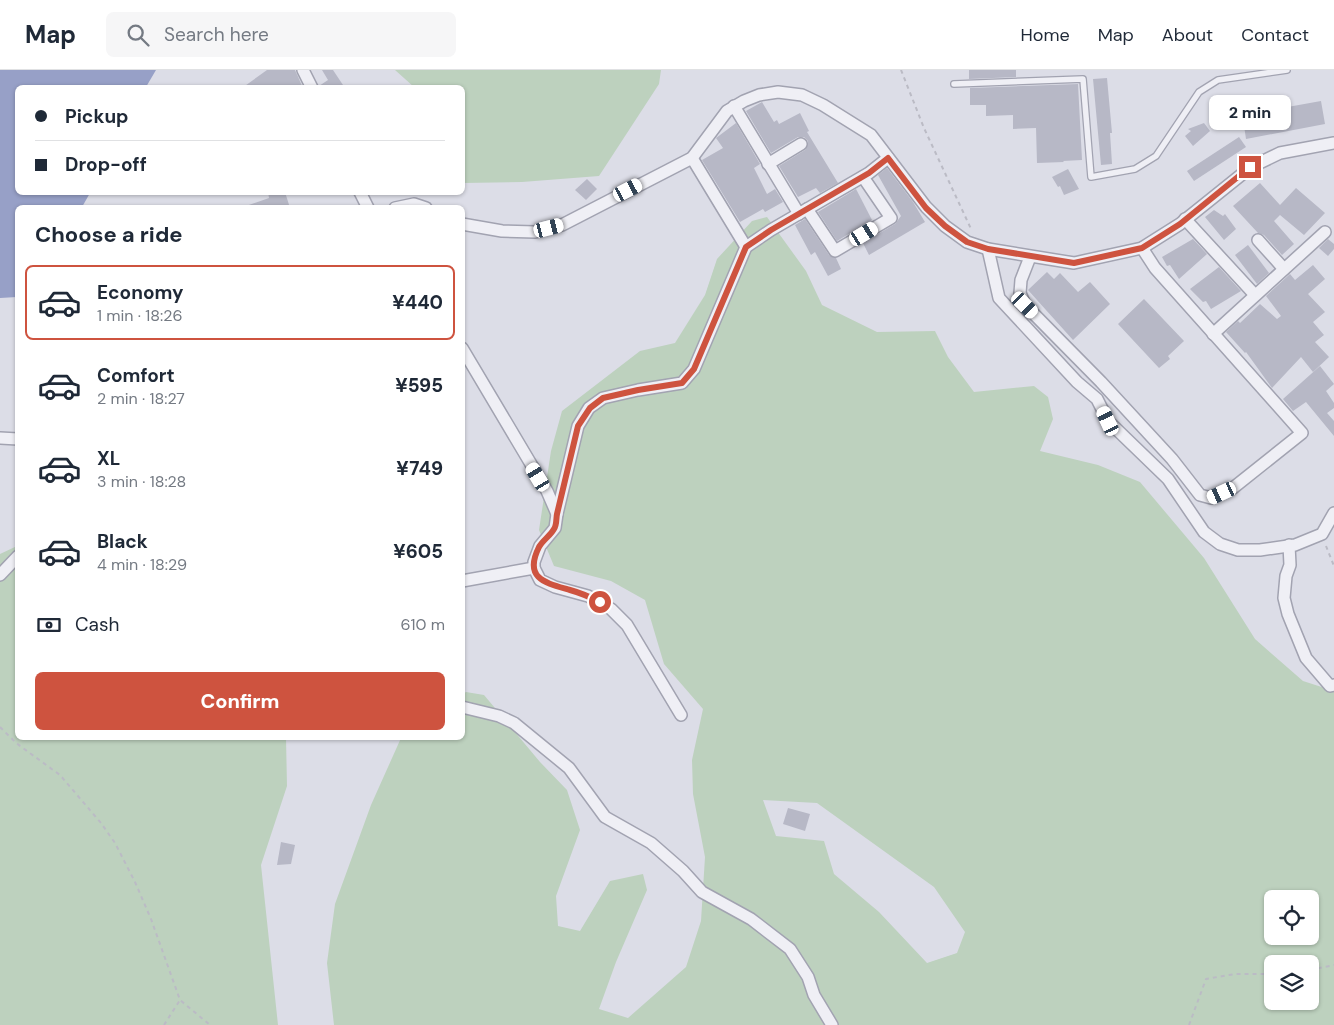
<!DOCTYPE html>
<html lang="en">
<head>
<meta charset="utf-8">
<style>
  body { margin:0; font-family:"DM Sans",sans-serif; background:#f6f6f7; color:#1f2937; height:100vh; display:flex; flex-direction:column; font-size:19px; white-space:nowrap }
  * { box-sizing:border-box; margin:0 }
  p { font-size:16px; color:#747a83 }
  .icon { flex:none; width:28px; height:28px; fill:none; stroke:currentColor; stroke-width:2; stroke-linecap:round; stroke-linejoin:round }
  .map { position:relative; flex:1; overflow:hidden }
  .panel { position:absolute; left:15px; top:135px; width:450px; height:535px; display:flex; flex-direction:column; background:#fff; border-radius:8px; box-shadow:0 1px 4px #0004 }
  .panel>* { flex:none }
  .hud { position:absolute; left:15px; top:15px; width:450px; height:110px; border-radius:8px; box-shadow:0 1px 4px #0004; display:grid; align-content:center; height:110px; padding:0 20px; background:#fff }
  .fabs { position:absolute; left:1264px; top:820px; display:grid; gap:10px }
  .fabs a { display:grid; place-items:center; width:55px; height:55px; border-radius:8px; background:#fff; box-shadow:0 1px 4px #0004; font-size:25px }
  .end { position:absolute; width:22px; height:22px; margin:-11px; border:6px solid #ce533f; background:#fff; box-shadow:0 0 0 2px #fff }
  .from { border-radius:50% }
  .bubble { position:absolute; height:35px; border-radius:8px; background:#fff; box-shadow:0 1px 4px #0004; font-size:16px; font-weight:800; line-height:35px; text-align:center }
  .car { position:absolute; width:15px; height:30px; margin:-15px -8px; border-radius:6px; box-shadow:0 0 4px 1px #0007; background:linear-gradient(#fff 24%,#345 0 40%,#fff 0 76%,#345 0 86%,#fff 0) }
  .hud b { display:flex; align-items:center; gap:18px; height:48px; font-size:19px }
  .hud b+b { border-top:1px solid #e0e1e3 }
  .hud i { width:12px; height:12px; background:#1f2937 }
  ul { padding:0; list-style:none }
  li { display:flex; align-items:center; gap:15px; height:75px; margin:0 10px 8px; padding:0 10px; border:2px solid transparent; border-radius:8px }
  li div { flex:1 }
  li b { display:block; font-size:19px }
  li em { font-style:normal; font-weight:800 }
  li.current { border-color:#ce533f }
  li>.icon { width:45px; height:45px; stroke-width:1.5 }
  h2 { padding:0 20px; font-size:22px; line-height:60px }
  .pay { display:flex; align-items:center; gap:12px; height:55px; padding:0 20px; font-size:19px }
  .pay p { margin-inline-start:auto }
  .button { display:flex; gap:10px; margin-top:auto; padding:10px 20px }
  .button a { flex:1; height:58px; border-radius:8px; background:#ce533f; color:#fff; font-size:20px; font-weight:800; line-height:58px; text-align:center }
  header { display:flex; align-items:center; gap:30px; box-sizing:border-box; height:70px; padding:0 25px; background:#fff; border-bottom:1px solid #e0e1e3 }
  header strong { font-size:24px }
  nav { display:flex; gap:28px; margin-inline-start:auto; font-size:18px }
  .search { width:350px; height:45px; background:#f6f6f7; display:flex; align-items:center; gap:12px; box-sizing:border-box; padding:0 18px; border-radius:8px; color:#747a83; font-size:19px }
  .map>svg:first-child { display:block }
  .green { fill:#bdd1be; fill-rule:evenodd }
  .water { fill:#97a0c7 }
  .building { fill:#b7b8c6 }
  .lines { fill:none; stroke-linecap:round; stroke-linejoin:round }
  .service-casing { stroke:#a2a3b1; stroke-width:8 }
  .minor-casing { stroke:#a2a3b1; stroke-width:14 }
  .path { stroke:#bbbbc5; stroke-width:2; stroke-dasharray:4 4; stroke-linecap:butt }
  .service { stroke:#efeff5; stroke-width:5.5 }
  .minor { stroke:#efeff5; stroke-width:11 }
  .route { stroke:#ce533f; stroke-width:6 }
</style>
</head>
<body>
<header>
<strong>Map</strong>
<div class="search"><svg class="icon" aria-label="search" viewBox="0 0 24 24"><circle cx="10" cy="10" r="6"/><path d="M15 15l6 6"/></svg>Search here</div>
<nav><a>Home</a><a>Map</a><a>About</a><a>Contact</a></nav>
</header>
<div class="map">
<svg width="1334" height="955" viewBox="0 0 1334 955">
  <rect width="100%" height="100%" fill="#dcdde7"/>
  <g class="green">
    <path d="M395 0H661L659 14 599 106 522 112 463 113 462 18 414 17Z"/>
    <path d="M767 147 806 201 822 235 877 262 935 261 948 287 974 322 1034 316 1048 327 1053 349 1040 381 1098 395 1140 412 1204 488 1255 569 1303 611 1334 621V955H334L327 893 335 834 371 735 401 668H462L463 624 466 622 484 625 540 692 567 720 580 760 556 826 558 856 580 861 610 811 643 804 647 820 616 892 599 939 628 948 686 897 701 851 705 787 693 724 692 690 703 639 664 594 645 530 611 511 554 496 539 460 551 381 562 341 640 281 675 273 705 225 717 189 752 151ZM763 730 817 733 934 817 965 862 957 883 927 893 879 842 834 804 824 771 776 766ZM1272 829H1310V866H1272ZM1272 894H1310V931H1272Z"/>
    <path d="M17 476 18 668H286L287 716 261 795 278 955H0V484Z"/>
  </g>
  <path class="water" d="M0 0H156L146 17 18 18V122L90 123 82 137 18 138 17 227 0 228Z"/>
  <g class="building">
    <path d="M267 0H295L303 18H242Z"/>
    <path d="M322 0H333L345 18H319V16L328 10Z"/>
    <path d="M969 0H1016V7L969 9Z"/>
    <path d="M1107 8 1112 63H1110L1112 94 1101 95 1093 9Z"/>
    <path d="M1078 14 1082 90 1063 91 1064 92 1037 93 1036 58 1013 59V45L986 46V35H970V18Z"/>
    <path d="M1321 31 1325 54 1246 69 1243 49 1283 41 1282 38Z"/>
    <path d="M762 32 774 52 777 50 779 54 800 43 809 61 807 62 838 113 820 123 816 118 798 127 779 96 805 80 808 74V71L804 67H798L771 83 746 41Z"/>
    <path d="M736 53 760 94 754 98 767 124 775 119 783 132 765 142 763 139 740 152 702 90 723 78 716 68Z"/>
    <path d="M1204 53 1210 61 1193 76 1185 66 1191 61 1188 59Z"/>
    <path d="M1239 67 1246 77 1194 111 1187 101Z"/>
    <path d="M887 98 913 132 925 152 869 185 863 173 895 154 901 146 878 105Z"/>
    <path d="M1068 99 1079 119 1064 125 1060 116 1058 117 1052 107Z"/>
    <path d="M587 109 597 119 586 130 575 120Z"/>
    <path d="M1260 113 1280 135 1296 118 1325 143 1304 165 1280 145 1274 151 1294 174 1282 185 1264 165 1258 163 1233 136Z"/>
    <path d="M856 119 872 150 837 171 818 142Z"/>
    <path d="M268 122H285L290 138H246V136L269 128Z"/>
    <path d="M1214 140 1223 146 1225 144 1236 159 1224 170 1205 147Z"/>
    <path d="M805 149 829 185 836 188 841 199 828 206 815 182 811 185 795 155Z"/>
    <path d="M1193 169 1207 184 1179 209 1170 195 1167 196 1162 187Z"/>
    <path d="M1328 169 1334 174V179L1328 186 1319 178Z"/>
    <path d="M1248 175 1269 203 1257 214 1235 185Z"/>
    <path d="M1313 195 1325 209 1308 224 1325 242 1313 252 1324 265 1315 272 1329 287 1313 302 1301 287 1272 318 1246 282 1245 283 1226 262 1238 251 1240 253 1260 234 1277 249 1281 246 1266 226 1290 204 1295 210Z"/>
    <path d="M1219 197 1241 221 1211 239 1206 231 1203 232 1190 219Z"/>
    <path d="M1047 202 1054 209 1060 203 1078 222 1090 212 1110 234 1073 270 1028 220Z"/>
    <path d="M1144 229 1184 271 1168 286 1170 289 1159 298 1118 254Z"/>
    <path d="M1320 296 1334 314 1326 321 1334 333V338L1327 343 1334 351V366L1306 332 1293 341 1283 329Z"/>
    <path d="M788 738 810 744 805 761 783 754Z"/>
    <path d="M281 772 295 775 291 794 277 795Z"/>
  </g>
  <g class="lines">
    <defs>
      <path id="service" d="M954 14 1083 9 1091 107 1135 99 1156 86 1199 22 1218 10 1287 0"/>
      <g id="minor">
        <path d="M303 0 312 18"/>
        <path d="M734 36 799 144"/>
        <path d="M692 88 746 177"/>
        <path d="M768 94 801 74"/>
        <path d="M360 122 368 138"/>
        <path d="M395 138 414 134 426 138"/>
        <path d="M807 139 835 181 891 148 863 107"/>
        <path d="M1185 149 1255 225"/>
        <path d="M462 154 502 161 535 162 562 155 692 88 727 41 744 31 759 25 778 22 802 25 823 35 871 65 926 137 945 156 967 172 988 179 1074 193 1142 178 1180 154 1251 97 1280 83 1334 73"/>
        <path d="M1258 170 1284 199"/>
        <path d="M988 179 999 228 1077 312 1097 329 1108 351 1168 409 1204 462 1220 474 1238 480H1260L1295 475 1322 464 1334 443"/>
        <path d="M1030 187 1021 210 1020 223 1025 235 1101 312 1172 389 1200 425 1211 428 1233 418 1302 363 1155 198 1142 178"/>
        <path d="M1213 264 1325 162"/>
        <path d="M462 278 547 421 557 444"/>
        <path d="M0 368 18 369"/>
        <path d="M1289 475 1290 495 1286 506 1284 528 1288 544 1306 588 1330 616 1334 615"/>
        <path d="M0 505 18 486"/>
        <path d="M462 511 534 498"/>
        <path d="M462 637 499 646 514 653 569 698 605 747 651 773 683 801 702 822 751 849 790 879 808 907 814 925 832 955"/>
        <path d="M681 645 627 555 611 539 588 526 555 517 540 510 534 498V492L540 476 555 458 557 444 578 356 589 338 603 328 638 320 682 313 694 299 746 177 771 160 869 103 888 88"/>
      </g>
    </defs>
    <use href="#service" class="service-casing"/>
    <use href="#minor" class="minor-casing"/>
    <g class="path">
      <path d="M901 0 924 58 972 161"/>
      <path d="M1326 476 1334 496"/>
      <path d="M0 657 16 673 60 705 101 753 115 773 135 812 151 849 180 930 210 955"/>
      <path d="M1310 900 1334 895"/>
      <path d="M164 955 180 930"/>
      <path d="M1189 955 1206 909 1235 904H1272"/>
    </g>
    <use href="#service" class="service"/>
    <use href="#minor" class="minor"/>
  </g>
  <g class="lines">
    <path class="route" d="M600 532C590 527 581 523 570 520 546 513 523 509 539 477 543 470 550 466 554 459 557 455 556 448 557 444L578 356 590 338 603 328 638 320 682 313 694 299 746 177 771 160 869 103 888 88 926 138 945 156 967 172 988 179 1074 193 1142 178 1180 154 1250 97"/>
  </g>
</svg>
<div class="fabs">
<a><svg class="icon" aria-label="locate" viewBox="0 0 24 24"><circle cx="12" cy="12" r="6"/><path d="M12 2v4M12 18v4M2 12h4M18 12h4"/></svg></a>
<a><svg class="icon" aria-label="layers" viewBox="0 0 24 24"><path d="M12 4l9 5-9 5-9-5zM3 14l9 5 9-5"/></svg></a>
</div>
<i class="end from" style="left:600px;top:532px"></i>
<i class="end" style="left:1250px;top:97px"></i>
<div class="bubble" style="left:1209px;top:25px;width:82px">2 min</div>
<i class="car" style="left:628px;top:120px;rotate:63deg"></i>
<i class="car" style="left:549px;top:158px;rotate:76deg"></i>
<i class="car" style="left:864px;top:164px;rotate:59deg"></i>
<i class="car" style="left:1025px;top:235px;rotate:135deg"></i>
<i class="car" style="left:1108px;top:351px;rotate:335deg"></i>
<i class="car" style="left:538px;top:407px;rotate:329deg"></i>
<i class="car" style="left:1222px;top:423px;rotate:245deg"></i>
<div class="hud">
<b><i class="from"></i>Pickup</b>
<b><i></i>Drop-off</b>
</div>
<section class="panel">
<h2>Choose a ride</h2>
<ul>
<li class="current"><svg class="icon" aria-label="car" viewBox="0 0 24 24"><path d="M5 17H2v-5l4-1 3-4h7l3 4 3 1v5h-3M9 17h6M6 11h13"/><circle cx="7" cy="17" r="2"/><circle cx="17" cy="17" r="2"/></svg><div><b>Economy</b><p>1 min · 18:26</p></div><em>¥440</em></li>
<li><svg class="icon" aria-label="car" viewBox="0 0 24 24"><path d="M5 17H2v-5l4-1 3-4h7l3 4 3 1v5h-3M9 17h6M6 11h13"/><circle cx="7" cy="17" r="2"/><circle cx="17" cy="17" r="2"/></svg><div><b>Comfort</b><p>2 min · 18:27</p></div><em>¥595</em></li>
<li><svg class="icon" aria-label="car" viewBox="0 0 24 24"><path d="M5 17H2v-5l4-1 3-4h7l3 4 3 1v5h-3M9 17h6M6 11h13"/><circle cx="7" cy="17" r="2"/><circle cx="17" cy="17" r="2"/></svg><div><b>XL</b><p>3 min · 18:28</p></div><em>¥749</em></li>
<li><svg class="icon" aria-label="car" viewBox="0 0 24 24"><path d="M5 17H2v-5l4-1 3-4h7l3 4 3 1v5h-3M9 17h6M6 11h13"/><circle cx="7" cy="17" r="2"/><circle cx="17" cy="17" r="2"/></svg><div><b>Black</b><p>4 min · 18:29</p></div><em>¥605</em></li>
</ul>
<div class="pay"><svg class="icon" aria-label="cash" viewBox="0 0 24 24"><path d="M3 7h18v10H3z"/><circle cx="12" cy="12" r="2"/></svg>Cash<p>610 m</p></div>
<div class="button"><a>Confirm</a></div>
</section>
</div>
</body>
</html>
